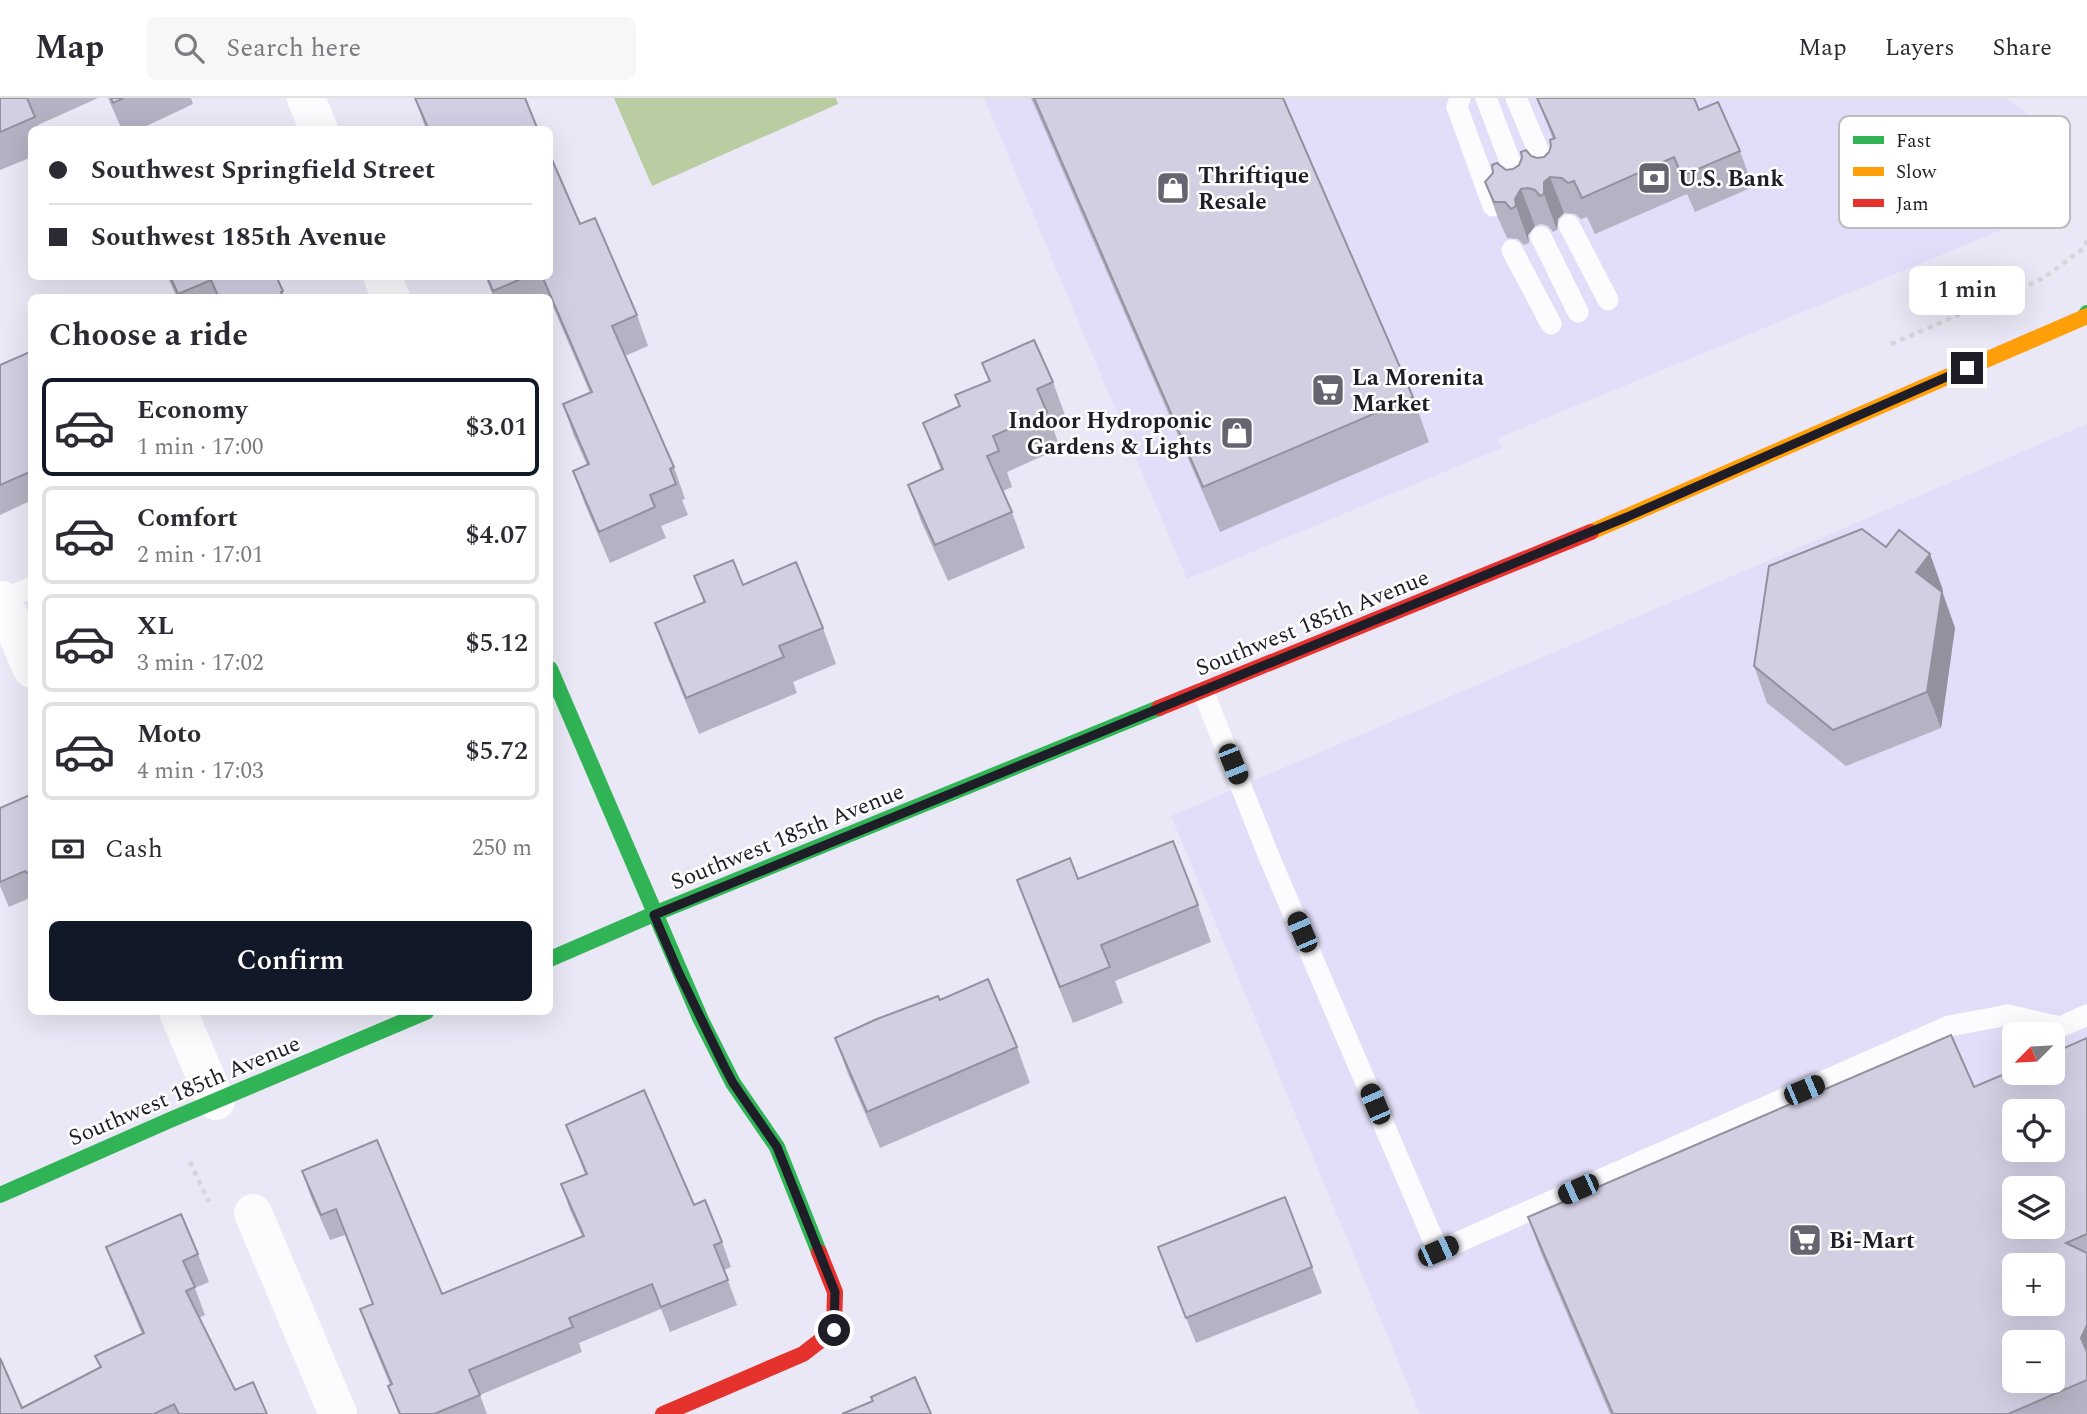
<!DOCTYPE html>
<html lang="en">
<head>
<meta charset="utf-8">
<style>
  body { margin:0; font-family:Spectral,serif; background:#f7f7f7; color:#2b2b33; height:100vh; display:flex; flex-direction:column; font-size:26px; white-space:nowrap }
  * { box-sizing:border-box; margin:0 }
  p { font-size:23px; color:#7c7c81 }
  .icon { flex:none; width:38px; height:38px; fill:none; stroke:currentColor; stroke-width:2; stroke-linecap:round; stroke-linejoin:round }
  .map { position:relative; flex:1; overflow:hidden }
  .panel { position:absolute; left:28px; top:196px; width:525px; height:721px; display:flex; flex-direction:column; background:#fff; border-radius:10px; box-shadow:0 7px 28px #0002 }
  .panel>* { flex:none }
  .guide { position:absolute; left:28px; top:28px; width:525px; height:154px; border-radius:10px; box-shadow:0 7px 28px #0002; display:grid; align-content:center; height:154px; padding:0 21px; background:#fff }
  .needle { width:46px; rotate:246deg }
  .fabs { position:absolute; left:2002px; top:924px; display:grid; gap:14px }
  .fabs a { display:grid; place-items:center; width:63px; height:63px; border-radius:10px; background:#fff; box-shadow:0 7px 28px #0002; font-size:35px }
  .end { position:absolute; width:32px; height:32px; margin:-16px; border:9px solid #1e1d28; background:#fff; box-shadow:0 0 0 4px #fff }
  .from { border-radius:50% }
  .bubble { position:absolute; height:49px; border-radius:10px; background:#fff; box-shadow:0 7px 28px #0002; font-size:23px; font-weight:600; line-height:49px; text-align:center }
  .car { position:absolute; width:21px; height:42px; margin:-21px -10px; border-radius:9px; box-shadow:0 0 5px 2px #0007; background:linear-gradient(#222 24%,#8ab4d8 0 40%,#222 0 76%,#8ab4d8 0 86%,#222 0) }
  .guide b { display:flex; align-items:center; gap:24px; height:66px; font-size:26px }
  .guide b+b { border-top:2px solid #e1e1e2 }
  .guide i { width:18px; height:18px; background:#2b2b33 }
  ul { padding:0; list-style:none }
  li { display:flex; align-items:center; gap:21px; height:98px; margin:0 14px 10px; padding:0 7px; border:4px solid #e1e1e2; border-radius:10px }
  li div { flex:1 }
  li b { display:block; font-size:26px }
  li em { font-style:normal; font-weight:600 }
  li.active { border-color:#111827 }
  li>.icon { width:63px; height:63px; stroke-width:1.5 }
  h2 { padding:0 21px; font-size:32px; line-height:84px }
  .pay { display:flex; align-items:center; gap:18px; height:77px; padding:0 21px; font-size:26px }
  .pay p { margin-inline-start:auto }
  .button { display:flex; gap:14px; margin-top:auto; padding:14px 21px }
  .button a { flex:1; height:80px; border-radius:10px; background:#111827; color:#fff; font-size:28px; font-weight:600; line-height:80px; text-align:center }
  header { display:flex; align-items:center; gap:42px; box-sizing:border-box; height:98px; padding:0 35px; background:#fff; border-bottom:2px solid #e1e1e2 }
  header strong { font-size:33px }
  nav { display:flex; gap:38px; margin-inline-start:auto; font-size:24px }
  .search { width:490px; height:63px; background:#f7f7f7; display:flex; align-items:center; gap:18px; box-sizing:border-box; padding:0 24px; border-radius:10px; color:#7c7c81; font-size:26px }
  .map>svg:first-child { display:block }
  .built { fill:#e2def9; fill-rule:evenodd }
  .forest { fill:#b9cca2 }
  .lines { fill:none; stroke-linecap:round; stroke-linejoin:round }
  .path { stroke:#d6d5da; stroke-width:4.5; stroke-dasharray:5 5; stroke-linecap:butt }
  .lane { stroke:#fcfcfe; stroke-width:21 }
  .street { stroke:#fcfcfe; stroke-width:38 }
  .fast { stroke:#30b455; stroke-width:16 }
  .slow { stroke:#ff9f0a; stroke-width:16 }
  .jam { stroke:#e5322d; stroke-width:16 }
  .wall { fill:#b5b2c3 }
  .shaded-wall { fill:#94919f }
  .building { fill:#d3cfe3; stroke:#94919f; stroke-width:2; fill-rule:evenodd }
  .route { stroke:#1e1d28; stroke-width:9 }
  .labels { text-anchor:middle; stroke-width:5; stroke-linejoin:round; paint-order:stroke }
  .poi-label { font-size:23px; font-weight:bold; fill:#1e1d28; stroke:#fff; text-anchor:start }
  .street-label { font-size:23px; fill:#1e1d28; stroke:#fff }
  .key { fill:#fff; stroke:#bcbbbe; stroke-width:2 }
  .key-label { font-size:19px; fill:#1e1d28 }
</style>
</head>
<body>
<header>
<strong>Map</strong>
<div class="search"><svg class="icon" aria-label="search" viewBox="0 0 24 24"><circle cx="10" cy="10" r="6"/><path d="M15 15l6 6"/></svg>Search here</div>
<nav><a>Map</a><a>Layers</a><a>Share</a></nav>
</header>
<div class="map">
<svg width="2087" height="1316" viewBox="0 0 2087 1316">
  <rect width="100%" height="100%" fill="#eae8f6"/>
  <g class="built">
    <path d="M984 0H2006L2048 32 2057 46 2062 60 2061 76 2049 104 2040 114 2028 121 1498 340 1502 350 1187 481Z"/>
    <path d="M2087 326V1316H1420L1171 718ZM2014 936H2053V975H2014ZM2014 1013H2053V1052H2014ZM2014 1090H2053V1129H2014ZM2014 1167H2053V1206H2014ZM2014 1244H2053V1283H2014Z"/>
  </g>
  <path class="forest" d="M614 0H836L838 6 652 88Z"/>
  <g class="lines">
    <g class="path">
      <path d="M1891 246 2042 181 2084 150 2087 143"/>
      <path d="M190 1064 209 1104"/>
    </g>
    <g class="lane">
      <path d="M1460 0 1457 9 1493 108"/>
      <path d="M1486 0 1522 95"/>
      <path d="M1516 0 1551 83"/>
      <path d="M1569 127 1608 202"/>
      <path d="M1541 139 1578 214"/>
      <path d="M1512 152 1551 226"/>
      <path d="M0 503 32 489"/>
      <path d="M1203 593 1270 761 1438 1153 1949 928 2008 917 2060 929 2087 917"/>
    </g>
    <g class="street">
      <path d="M306 0 319 32"/>
      <path d="M382 178 391 200"/>
      <path d="M2 502 32 571"/>
      <path d="M178 914 216 1003"/>
      <path d="M253 1115 338 1316"/>
    </g>
    <g class="fast">
      <path d="M2084 219 2087 215"/>
      <path d="M550 571 701 922 733 985 777 1049 819 1154"/>
      <path d="M550 861 654 816 1159 610"/>
      <path d="M0 1097 170 1022 426 914"/>
    </g>
    <path class="slow" d="M1591 434 2087 218"/>
    <g class="jam">
      <path d="M1159 610 1591 434"/>
      <path d="M663 1316 803 1256 834 1232 835 1194 819 1154"/>
    </g>
  </g>
  <g class="wall">
    <path d="M0 0H98L38 27 40 32H32V59L0 72Z"/>
    <path d="M108 0H191L193 6 138 32H122Z"/>
    <path d="M415 0 538 32H426Z"/>
    <path d="M1031 0H1283L1413 299 1429 344 1220 434Z"/>
    <path d="M1537 0 1699 12 1740 53 1753 89 1695 114 1687 96 1595 136 1587 119 1581 121 1575 116 1564 115 1558 121 1557 132 1553 134 1548 128 1541 126 1535 128 1528 137 1529 145 1524 147 1518 141 1507 140 1498 120 1485 84 1506 72 1513 71 1531 58 1537 60 1544 59 1549 54 1553 41Z"/>
    <path d="M580 126 637 217 648 248 625 258 674 369 685 401 682 402 688 417 661 428 666 440 610 465 584 404 573 373 587 367 574 338 563 306 590 295 551 204 550 205V200H494L485 178H550Z"/>
    <path d="M167 178H276L285 200H177Z"/>
    <path d="M32 253V402L0 417V267Z"/>
    <path d="M982 265 1053 284 1066 320 1052 327 1060 350 1007 374 1012 389 1003 393 1012 414 1025 450 948 483 921 423 908 387 941 372 923 325 959 309 955 297 989 283Z"/>
    <path d="M1886 449 1930 456 1955 530 1941 630 1846 668 1767 605 1754 568Z"/>
    <path d="M694 478 743 487 823 530 836 566 793 584 797 595 699 636 668 561 655 525 704 504Z"/>
    <path d="M32 696V799L9 809 0 788V710Z"/>
    <path d="M1078 781 1198 807 1211 844 1115 883 1123 905 1073 925 1030 818 1017 782Z"/>
    <path d="M940 902 1017 949 1030 985 880 1050 848 976 835 940Z"/>
    <path d="M2087 940V1316H1610L1541 1155 1528 1119 1974 989Z"/>
    <path d="M566 1027 694 1107 722 1144 731 1169 724 1172 737 1207 670 1234 661 1211 579 1245 582 1254 480 1297 487 1316H399L388 1288 390 1287 369 1236 360 1211 373 1206 345 1137 330 1142 311 1099 302 1073 442 1196 582 1138 570 1112 561 1086 585 1076Z"/>
    <path d="M106 1149 198 1156 209 1184 195 1190 205 1217 199 1220 235 1292 267 1316H0L22 1310 100 1270 95 1258 142 1236 117 1178Z"/>
    <path d="M1158 1149 1312 1169 1322 1195 1196 1245Z"/>
  </g>
  <g class="shaded-wall">
    <path d="M1550 79 1564 115 1558 121 1557 132 1544 96V84Z"/>
    <path d="M1521 91 1535 128 1528 137 1529 145 1516 108 1515 101Z"/>
    <path d="M1930 456 1943 492 1929 510 1916 474Z"/>
    <path d="M1942 494 1955 530 1941 630 1927 594Z"/>
    <path d="M2087 1227V1256L2081 1240Z"/>
  </g>
  <g class="building">
    <path d="M0 0H27L35 19 0 34Z"/>
    <path d="M111 0H124L113 5Z"/>
    <path d="M415 0H525L538 32H429Z"/>
    <path d="M1034 0H1283L1413 299 1203 389Z"/>
    <path d="M1537 0H1694L1699 12 1718 4 1740 53 1682 78 1674 59 1582 100 1574 83 1568 85 1562 80 1550 79 1544 84V96L1540 98 1535 92 1528 90 1521 91 1515 101 1516 108 1511 111 1505 104H1494L1485 84 1493 75 1492 67 1497 65 1506 72 1513 71 1519 67 1522 60 1521 54 1526 52 1531 58 1537 60 1544 59 1549 54 1551 48 1550 42 1555 40Z"/>
    <path d="M550 57 580 126 595 120 637 217 612 228 674 369 670 371 676 386 650 397 655 409 599 434 573 373 589 366 563 306 592 294 542 178H550Z"/>
    <path d="M170 178H276L283 193 281 194 283 200H219L211 182 178 196Z"/>
    <path d="M487 178H528L493 193Z"/>
    <path d="M1034 242 1053 284 1037 291 1047 314 993 338 999 353 987 358 1012 414 935 447 908 387 943 371 923 325 960 308 955 297 990 283 982 265Z"/>
    <path d="M32 253V373L0 387V267Z"/>
    <path d="M1862 431 1886 449 1899 432 1930 456 1916 474 1942 494 1927 594 1833 632 1754 568 1769 468Z"/>
    <path d="M733 462 743 487 796 464 823 530 779 548 784 559 686 600 655 525 705 504 694 478Z"/>
    <path d="M32 696V772L26 775 25 773 0 784V710Z"/>
    <path d="M1173 743 1198 807 1101 847 1110 869 1060 889 1017 782 1070 760 1078 781Z"/>
    <path d="M988 881 1017 949 867 1014 835 940 877 921 938 898 940 902Z"/>
    <path d="M1951 937 1974 989 2014 972V975H2053V955L2087 940V1136L2066 1145 2087 1155V1227L2081 1240 2087 1254V1282L2008 1316H1613L1528 1119ZM2014 1013H2053V1052H2014ZM2014 1090H2053V1129H2014ZM2014 1167H2053V1206H2014ZM2014 1244H2053V1283H2014Z"/>
    <path d="M644 992 694 1107 705 1102 722 1144 714 1147 728 1182 661 1209 652 1186 569 1220 573 1229 469 1272 480 1297 434 1316H400L388 1288 392 1286 360 1211 373 1206 336 1111 321 1117 302 1073 377 1042 442 1196 584 1138 561 1086 587 1076 566 1027Z"/>
    <path d="M1285 1099 1312 1169 1186 1220 1158 1149Z"/>
    <path d="M181 1116 198 1156 183 1163 195 1189 186 1193 235 1292 253 1284 267 1316H179L174 1306 154 1316H0V1260L22 1310 101 1269 95 1258 144 1235 106 1149Z"/>
    <path d="M915 1279 931 1316H842L873 1303 871 1299Z"/>
  </g>
  <g class="lines">
    <path class="route" d="M834 1232 835 1194 777 1049 733 985 724 968 678 873 654 817 1627 419 1967 270"/>
  </g>
  <defs>
    <symbol id="bank-square" viewBox="-11 -11 22 22"><rect x="-9" y="-9" width="18" height="18" rx="4" fill="#656470" stroke="#fff"/><path d="M-6-4H6V4H-6ZM0-2.3a2.3 2.3 0 1 0 0 4.6a2.3 2.3 0 1 0 0-4.6Z" fill="#fff"/></symbol>
    <symbol id="shop-square" viewBox="-11 -11 22 22"><rect x="-9" y="-9" width="18" height="18" rx="4" fill="#656470" stroke="#fff"/><path d="M-5-2.5h2.3a2.7 3.5 0 0 1 5.4 0H5L5.5 6h-11ZM-1.5-2.5h3a1.5 2.3 0 0 0-3 0Z" fill="#fff"/></symbol>
    <symbol id="supermarket-square" viewBox="-11 -11 22 22"><rect x="-9" y="-9" width="18" height="18" rx="4" fill="#656470" stroke="#fff"/><path d="M-6-5.5h2.5l.6 2H6L4.5 2H-2.5L-4.4-4H-6ZM-1.5 3.2a1.3 1.3 0 1 0 .1 0ZM3 3.2a1.3 1.3 0 1 0 .1 0Z" fill="#fff"/></symbol>
  </defs>
  <g fill-rule="evenodd">
    <use href="#bank-square" x="1635" y="61" width="38" height="38"/>
    <use href="#shop-square" x="1154" y="71" width="38" height="38"/>
    <use href="#supermarket-square" x="1309" y="273" width="38" height="38"/>
    <use href="#shop-square" x="1218" y="316" width="38" height="38"/>
    <use href="#supermarket-square" x="1786" y="1123" width="38" height="38"/>
  </g>
  <g class="labels">
    <g class="poi-label">
      <text x="1198" y="85">Thriftique<tspan x="1198" dy="26">Resale</tspan></text>
      <text x="1678" y="88">U.S. Bank</text>
      <text x="1352" y="287">La Morenita<tspan x="1352" dy="26">Market</tspan></text>
      <text x="1212" y="330" text-anchor="end">Indoor Hydroponic<tspan x="1212" dy="26">Gardens &amp; Lights</tspan></text>
      <text x="1829" y="1150">Bi-Mart</text>
    </g>
    <g class="street-label">
      <text transform="translate(1312 524) rotate(-22)" y="8">Southwest 185th Avenue</text>
      <text transform="translate(787 738) rotate(-22)" y="8">Southwest 185th Avenue</text>
      <text transform="translate(184 992) rotate(-23)" y="8">Southwest 185th Avenue</text>
    </g>
  </g>
  <rect x="1839" y="18" width="231" height="112" rx="10" class="key"/>
  <rect x="1853" y="38" width="31" height="8" fill="#30b455"/>
  <rect x="1853" y="69" width="31" height="9" fill="#ff9f0a"/>
  <rect x="1853" y="101" width="31" height="8" fill="#e5322d"/>
  <g class="key-label">
    <text x="1896" y="49">Fast</text>
    <text x="1896" y="80">Slow</text>
    <text x="1896" y="112">Jam</text>
  </g>
</svg>
<div class="fabs">
<a><svg class="needle" viewBox="-14 -14 28 28"><path d="M0-13l5 13h-10z" fill="#e53935"/><path d="M0 13l5-13h-10z" fill="#7c7c81"/></svg></a>
<a><svg class="icon" aria-label="locate" viewBox="0 0 24 24"><circle cx="12" cy="12" r="6"/><path d="M12 2v4M12 18v4M2 12h4M18 12h4"/></svg></a>
<a><svg class="icon" aria-label="layers" viewBox="0 0 24 24"><path d="M12 4l9 5-9 5-9-5zM3 14l9 5 9-5"/></svg></a>
<a>+</a>
<a>−</a>
</div>
<i class="end from" style="left:834px;top:1232px"></i>
<i class="end" style="left:1967px;top:270px"></i>
<div class="bubble" style="left:1909px;top:168px;width:116px">1 min</div>
<i class="car" style="left:1233px;top:666px;rotate:158deg"></i>
<i class="car" style="left:1302px;top:834px;rotate:337deg"></i>
<i class="car" style="left:1804px;top:992px;rotate:67deg"></i>
<i class="car" style="left:1375px;top:1006px;rotate:337deg"></i>
<i class="car" style="left:1578px;top:1091px;rotate:246deg"></i>
<i class="car" style="left:1438px;top:1153px;rotate:66deg"></i>
<div class="guide">
<b><i class="from"></i>Southwest Springfield Street</b>
<b><i></i>Southwest 185th Avenue</b>
</div>
<section class="panel">
<h2>Choose a ride</h2>
<ul>
<li class="active"><svg class="icon" aria-label="car" viewBox="0 0 24 24"><path d="M5 17H2v-5l4-1 3-4h7l3 4 3 1v5h-3M9 17h6M6 11h13"/><circle cx="7" cy="17" r="2"/><circle cx="17" cy="17" r="2"/></svg><div><b>Economy</b><p>1 min · 17:00</p></div><em>$3.01</em></li>
<li><svg class="icon" aria-label="car" viewBox="0 0 24 24"><path d="M5 17H2v-5l4-1 3-4h7l3 4 3 1v5h-3M9 17h6M6 11h13"/><circle cx="7" cy="17" r="2"/><circle cx="17" cy="17" r="2"/></svg><div><b>Comfort</b><p>2 min · 17:01</p></div><em>$4.07</em></li>
<li><svg class="icon" aria-label="car" viewBox="0 0 24 24"><path d="M5 17H2v-5l4-1 3-4h7l3 4 3 1v5h-3M9 17h6M6 11h13"/><circle cx="7" cy="17" r="2"/><circle cx="17" cy="17" r="2"/></svg><div><b>XL</b><p>3 min · 17:02</p></div><em>$5.12</em></li>
<li><svg class="icon" aria-label="car" viewBox="0 0 24 24"><path d="M5 17H2v-5l4-1 3-4h7l3 4 3 1v5h-3M9 17h6M6 11h13"/><circle cx="7" cy="17" r="2"/><circle cx="17" cy="17" r="2"/></svg><div><b>Moto</b><p>4 min · 17:03</p></div><em>$5.72</em></li>
</ul>
<div class="pay"><svg class="icon" aria-label="cash" viewBox="0 0 24 24"><path d="M3 7h18v10H3z"/><circle cx="12" cy="12" r="2"/></svg>Cash<p>250 m</p></div>
<div class="button"><a>Confirm</a></div>
</section>
</div>
</body>
</html>
